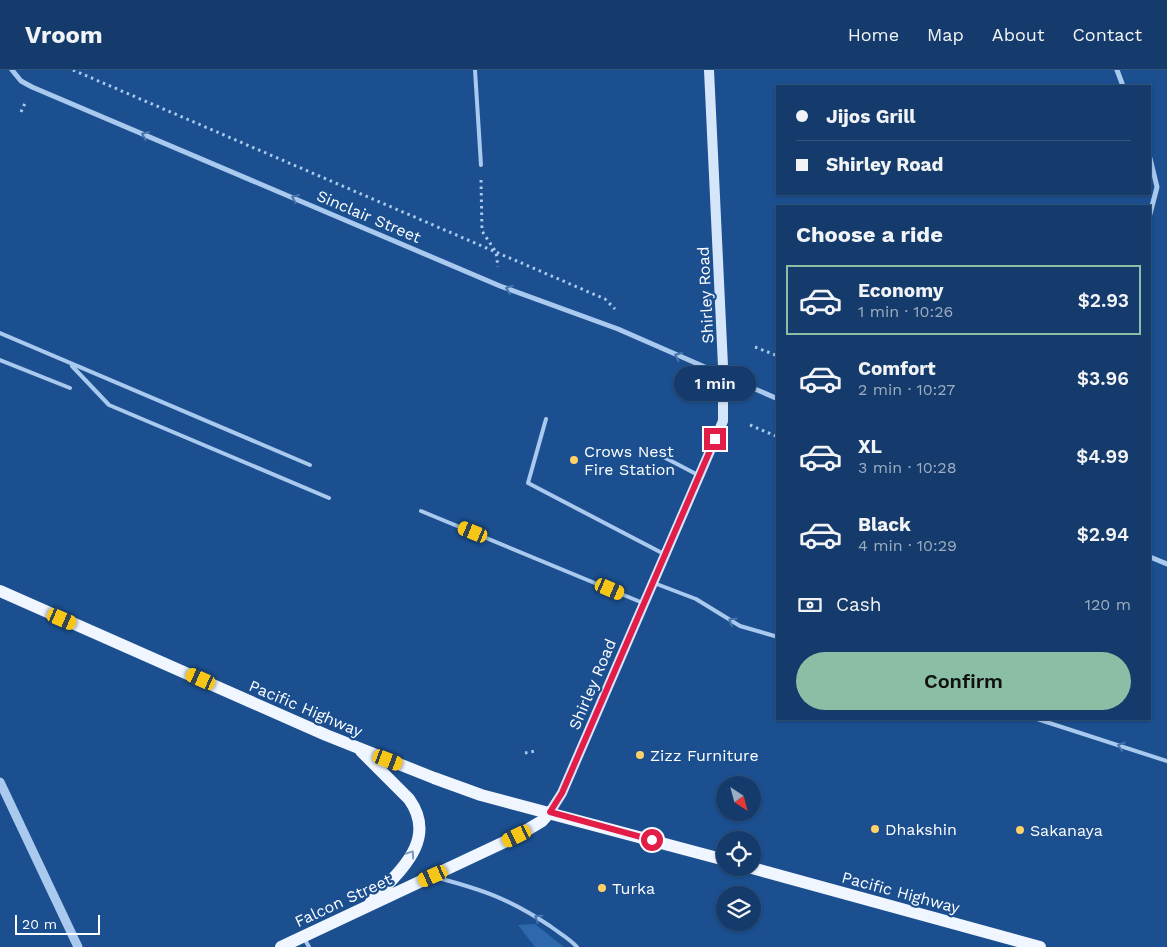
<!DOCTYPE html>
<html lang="en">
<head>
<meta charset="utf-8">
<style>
  body { margin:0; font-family:"Work Sans",sans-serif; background:#214673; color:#f1f3f6; height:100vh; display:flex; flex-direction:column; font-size:19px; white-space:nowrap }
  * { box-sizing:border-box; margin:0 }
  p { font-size:16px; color:#9dadc1 }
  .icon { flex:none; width:28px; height:28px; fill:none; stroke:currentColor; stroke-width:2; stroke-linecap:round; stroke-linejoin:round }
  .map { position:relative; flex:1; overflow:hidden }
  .drawer { position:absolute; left:776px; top:135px; width:375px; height:515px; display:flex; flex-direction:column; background:#143b6b; border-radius:0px; box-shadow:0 1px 4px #0004,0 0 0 1px #33557e }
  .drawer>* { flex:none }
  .top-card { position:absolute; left:776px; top:15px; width:375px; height:110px; border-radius:0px; box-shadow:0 1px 4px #0004,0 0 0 1px #33557e; display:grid; align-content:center; height:110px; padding:0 20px; background:#143b6b }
  .needle { width:32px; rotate:144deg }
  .fabs { position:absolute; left:716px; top:706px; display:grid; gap:10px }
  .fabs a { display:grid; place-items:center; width:45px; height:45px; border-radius:50%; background:#143b6b; box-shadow:0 1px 4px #0004,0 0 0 1px #33557e; font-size:25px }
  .scale { position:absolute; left:15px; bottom:12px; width:85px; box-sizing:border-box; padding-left:5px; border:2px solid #fff; border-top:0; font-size:14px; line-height:18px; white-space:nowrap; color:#fff; -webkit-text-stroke:4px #1b4f8f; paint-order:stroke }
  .end { position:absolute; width:22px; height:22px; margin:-11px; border:6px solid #e11d48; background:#fff; box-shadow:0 0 0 2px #fff }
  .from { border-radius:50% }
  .bubble { position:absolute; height:35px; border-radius:18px; background:#143b6b; box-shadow:0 1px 4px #0004,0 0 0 1px #33557e; font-size:16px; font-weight:600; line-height:35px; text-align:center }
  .car { position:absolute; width:15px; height:30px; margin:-15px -8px; border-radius:6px; box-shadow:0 0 4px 1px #0007; background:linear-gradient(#f5c518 24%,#345 0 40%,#f5c518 0 76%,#345 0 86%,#f5c518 0) }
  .top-card b { display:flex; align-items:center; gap:18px; height:48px; font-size:19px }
  .top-card b+b { border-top:1px solid #33557e }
  .top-card i { width:12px; height:12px; background:#f1f3f6 }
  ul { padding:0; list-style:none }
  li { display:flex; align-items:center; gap:15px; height:70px; margin:0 10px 8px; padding:0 10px; border:2px solid transparent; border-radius:0px }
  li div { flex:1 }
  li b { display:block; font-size:19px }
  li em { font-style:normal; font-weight:600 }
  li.current { border-color:#8abfa5 }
  li>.icon { width:45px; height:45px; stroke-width:1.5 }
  h2 { padding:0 20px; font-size:22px; line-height:60px }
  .pay { display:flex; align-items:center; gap:12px; height:55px; padding:0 20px; font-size:19px }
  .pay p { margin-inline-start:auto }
  .button { display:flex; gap:10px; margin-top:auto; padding:10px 20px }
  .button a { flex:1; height:58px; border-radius:30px; background:#8abfa5; color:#111; font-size:20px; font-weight:600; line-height:58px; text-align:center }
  header { display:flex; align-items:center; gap:30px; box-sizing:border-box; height:70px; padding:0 25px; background:#143b6b; border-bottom:1px solid #33557e }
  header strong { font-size:24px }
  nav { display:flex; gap:28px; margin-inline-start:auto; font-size:18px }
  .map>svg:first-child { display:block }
  .green { fill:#2e69ad }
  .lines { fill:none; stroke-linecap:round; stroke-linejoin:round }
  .path { stroke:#a9c9ee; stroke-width:3; stroke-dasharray:2.5 4; stroke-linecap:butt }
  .service { stroke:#a9c9ee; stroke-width:4 }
  .minor { stroke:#a9c9ee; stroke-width:5 }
  .tertiary { stroke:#a9c9ee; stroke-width:9 }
  .secondary { stroke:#d6e6fa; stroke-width:10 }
  .primary { stroke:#f0f6ff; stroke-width:12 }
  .oneway { stroke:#4674ac }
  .oneway2 { stroke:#7b9ac1 }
  .route { stroke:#e11d48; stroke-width:6 }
  .poi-dot { fill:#ffd166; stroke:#1b4f8f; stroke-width:2 }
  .labels { text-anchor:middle; stroke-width:4.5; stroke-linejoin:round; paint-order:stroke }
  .street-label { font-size:16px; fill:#fff; stroke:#1b4f8f }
  .poi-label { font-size:16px; fill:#fff; stroke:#1b4f8f; text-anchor:start }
</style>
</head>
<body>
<header>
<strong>Vroom</strong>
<nav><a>Home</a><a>Map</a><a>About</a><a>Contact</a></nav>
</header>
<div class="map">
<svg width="1167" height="877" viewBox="0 0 1167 877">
  <rect width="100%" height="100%" fill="#1b4f8f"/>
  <path class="green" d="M535 854 564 877H535L518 855Z"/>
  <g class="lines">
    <g class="path">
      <path d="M73 0 605 229 615 239"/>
      <path d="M21 42 25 33"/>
      <path d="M481 110 482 161 496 182 498 197"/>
      <path d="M755 277 778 286"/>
      <path d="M750 355 778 367"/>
      <path d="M525 683 535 681"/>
    </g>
    <g class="service">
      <path d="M475 0 481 95"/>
      <path d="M0 263 310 395"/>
      <path d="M0 290 70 318"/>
      <path d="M72 296 109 335 329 428"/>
      <path d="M546 349 528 413 664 484"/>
      <path d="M656 383 698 405"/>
      <path d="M421 441 643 533"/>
      <path d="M654 513 696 529 740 556 778 567"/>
      <path d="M1037 649 1167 691"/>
      <path d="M438 808C484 820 509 829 550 856 559 863 569 868 577 877"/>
      <path d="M304 868 309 877"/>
    </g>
    <g class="minor">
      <path d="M12 0 21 11 32 17 500 216 618 259 778 329"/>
      <path d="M1117 0 1123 16"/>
      <path d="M1150 88 1157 117 1150 144"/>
      <path d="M1150 487 1167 494"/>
    </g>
    <path class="tertiary" d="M0 712 78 877"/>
    <path class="secondary" d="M550 742 562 723 723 351V296L709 0"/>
    <g class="primary">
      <path d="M0 521 326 665 434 708 481 725 725 790"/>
      <path d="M361 681 409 729C439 771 398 802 371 832"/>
      <path d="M752 798 1040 877"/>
      <path d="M281 877 517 766 542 751 550 742"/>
    </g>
  </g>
  <defs><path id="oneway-chevron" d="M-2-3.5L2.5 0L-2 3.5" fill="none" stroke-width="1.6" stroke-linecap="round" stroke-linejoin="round" transform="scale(1.25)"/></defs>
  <g class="oneway">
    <use href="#oneway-chevron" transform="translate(145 65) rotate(-157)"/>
    <use href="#oneway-chevron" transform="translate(295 128) rotate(-157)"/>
    <use href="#oneway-chevron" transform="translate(509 219) rotate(-161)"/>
    <use href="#oneway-chevron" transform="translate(678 286) rotate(-156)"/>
    <use href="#oneway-chevron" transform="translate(732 551) rotate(-149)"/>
    <use href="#oneway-chevron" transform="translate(1121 676) rotate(-162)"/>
    <use href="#oneway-chevron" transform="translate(538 848) rotate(-147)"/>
  </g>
  <use class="oneway2" href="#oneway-chevron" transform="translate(411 784) rotate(-56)"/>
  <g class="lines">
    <path class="route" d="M652 770 550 742 562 723 715 369"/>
  </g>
  <g class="poi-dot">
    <circle cx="574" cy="390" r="5"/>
    <circle cx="640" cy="685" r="5"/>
    <circle cx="875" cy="759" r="5"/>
    <circle cx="1020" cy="760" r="5"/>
    <circle cx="602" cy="818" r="5"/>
  </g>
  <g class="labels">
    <g class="street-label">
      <text transform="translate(369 146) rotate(23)" y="6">Sinclair Street</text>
      <text transform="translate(705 225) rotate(-93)" y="6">Shirley Road</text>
      <text transform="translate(592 614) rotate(-67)" y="6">Shirley Road</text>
      <text transform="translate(306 638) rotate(23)" y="6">Pacific Highway</text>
      <text transform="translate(901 822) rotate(15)" y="6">Pacific Highway</text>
      <text transform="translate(343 830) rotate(-25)" y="6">Falcon Street</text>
    </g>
    <g class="poi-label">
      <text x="584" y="387">Crows Nest<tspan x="584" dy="18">Fire Station</tspan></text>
      <text x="650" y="691">Zizz Furniture</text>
      <text x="885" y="765">Dhakshin</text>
      <text x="1030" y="766">Sakanaya</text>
      <text x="612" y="824">Turka</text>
    </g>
  </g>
</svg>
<div class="fabs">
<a><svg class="needle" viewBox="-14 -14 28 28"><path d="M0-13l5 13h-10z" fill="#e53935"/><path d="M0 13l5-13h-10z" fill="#9dadc1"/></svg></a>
<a><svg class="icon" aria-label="locate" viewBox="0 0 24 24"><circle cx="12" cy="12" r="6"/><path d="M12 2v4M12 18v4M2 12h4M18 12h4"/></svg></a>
<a><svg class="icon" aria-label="layers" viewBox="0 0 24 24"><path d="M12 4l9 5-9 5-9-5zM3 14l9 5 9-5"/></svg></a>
</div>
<div class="scale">20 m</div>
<i class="end from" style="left:652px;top:770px"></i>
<i class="end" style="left:715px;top:369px"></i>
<div class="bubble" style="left:674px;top:296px;width:82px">1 min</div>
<i class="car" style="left:473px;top:462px;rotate:292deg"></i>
<i class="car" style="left:610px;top:519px;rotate:113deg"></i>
<i class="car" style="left:62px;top:549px;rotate:113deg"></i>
<i class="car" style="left:201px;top:609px;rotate:294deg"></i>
<i class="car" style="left:388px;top:690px;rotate:111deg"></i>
<i class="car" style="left:517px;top:766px;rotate:244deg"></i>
<i class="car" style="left:433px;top:806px;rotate:246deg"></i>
<div class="top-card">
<b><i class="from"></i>Jijos Grill</b>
<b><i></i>Shirley Road</b>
</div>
<section class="drawer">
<h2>Choose a ride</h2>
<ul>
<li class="current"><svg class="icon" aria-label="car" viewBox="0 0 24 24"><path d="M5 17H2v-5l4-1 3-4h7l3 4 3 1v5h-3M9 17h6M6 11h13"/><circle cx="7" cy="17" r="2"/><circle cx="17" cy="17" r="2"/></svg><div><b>Economy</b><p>1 min · 10:26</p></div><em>$2.93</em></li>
<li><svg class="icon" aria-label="car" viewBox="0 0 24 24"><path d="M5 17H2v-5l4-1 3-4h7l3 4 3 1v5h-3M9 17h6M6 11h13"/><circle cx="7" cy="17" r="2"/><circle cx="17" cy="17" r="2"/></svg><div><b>Comfort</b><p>2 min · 10:27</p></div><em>$3.96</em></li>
<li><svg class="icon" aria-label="car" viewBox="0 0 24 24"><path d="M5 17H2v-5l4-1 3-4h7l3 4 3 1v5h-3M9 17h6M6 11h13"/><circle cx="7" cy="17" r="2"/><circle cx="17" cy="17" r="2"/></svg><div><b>XL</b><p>3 min · 10:28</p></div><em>$4.99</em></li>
<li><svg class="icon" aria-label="car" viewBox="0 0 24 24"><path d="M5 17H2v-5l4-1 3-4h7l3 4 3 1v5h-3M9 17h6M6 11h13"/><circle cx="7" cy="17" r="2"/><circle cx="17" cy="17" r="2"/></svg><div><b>Black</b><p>4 min · 10:29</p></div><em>$2.94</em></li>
</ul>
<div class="pay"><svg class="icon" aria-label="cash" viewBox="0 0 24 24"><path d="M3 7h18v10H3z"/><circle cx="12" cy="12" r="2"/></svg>Cash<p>120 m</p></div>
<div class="button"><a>Confirm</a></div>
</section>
</div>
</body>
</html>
